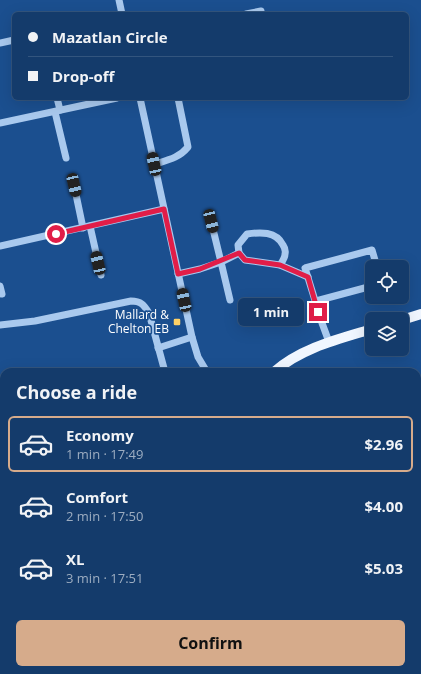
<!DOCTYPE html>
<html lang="en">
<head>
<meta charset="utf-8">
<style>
  body { margin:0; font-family:"Open Sans",sans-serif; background:#214673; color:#f1f3f6; height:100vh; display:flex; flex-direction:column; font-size:15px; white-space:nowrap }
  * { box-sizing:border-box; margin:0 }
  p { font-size:13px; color:#9dadc1 }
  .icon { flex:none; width:22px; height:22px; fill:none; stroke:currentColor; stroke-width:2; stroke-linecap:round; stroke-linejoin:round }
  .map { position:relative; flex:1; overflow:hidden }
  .sheet { position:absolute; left:0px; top:368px; width:421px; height:306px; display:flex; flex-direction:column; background:#143b6b; border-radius:12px 12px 0 0; box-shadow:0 4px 16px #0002,0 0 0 1px #33557e }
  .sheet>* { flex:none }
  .guide { position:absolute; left:12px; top:12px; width:397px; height:88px; border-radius:6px; box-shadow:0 4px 16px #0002,0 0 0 1px #33557e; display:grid; align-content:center; height:88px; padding:0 16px; background:#143b6b }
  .tools { position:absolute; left:365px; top:260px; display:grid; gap:8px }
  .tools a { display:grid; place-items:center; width:44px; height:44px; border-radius:6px; background:#143b6b; box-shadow:0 4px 16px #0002,0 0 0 1px #33557e; font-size:20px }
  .end { position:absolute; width:18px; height:18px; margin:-9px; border:5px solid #e11d48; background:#fff; box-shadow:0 0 0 2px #fff }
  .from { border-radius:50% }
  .bubble { position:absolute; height:28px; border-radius:6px; background:#143b6b; box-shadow:0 4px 16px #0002,0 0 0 1px #33557e; font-size:13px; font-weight:700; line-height:28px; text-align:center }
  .car { position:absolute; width:12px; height:24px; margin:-12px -6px; border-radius:5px; box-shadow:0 0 3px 1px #0007; background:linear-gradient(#222 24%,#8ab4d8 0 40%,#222 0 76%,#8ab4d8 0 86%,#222 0) }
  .guide b { display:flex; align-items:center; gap:14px; height:38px; font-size:15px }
  .guide b+b { border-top:1px solid #33557e }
  .guide i { width:10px; height:10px; background:#f1f3f6 }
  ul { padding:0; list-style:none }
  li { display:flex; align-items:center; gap:12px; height:56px; margin:0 8px 6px; padding:0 8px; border:2px solid transparent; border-radius:6px }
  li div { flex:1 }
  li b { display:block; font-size:15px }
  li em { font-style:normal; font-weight:700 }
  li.active { border-color:#d6ab8b }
  li>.icon { width:36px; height:36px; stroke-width:1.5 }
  h2 { padding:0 16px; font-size:18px; line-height:48px }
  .button { display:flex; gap:8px; margin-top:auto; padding:8px 16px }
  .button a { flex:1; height:46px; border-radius:6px; background:#d6ab8b; color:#111; font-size:16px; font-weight:700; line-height:46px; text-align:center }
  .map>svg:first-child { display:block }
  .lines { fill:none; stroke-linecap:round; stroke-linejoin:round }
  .minor { stroke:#a9c9ee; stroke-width:7 }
  .major { stroke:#f0f6ff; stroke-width:10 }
  .route { stroke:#e11d48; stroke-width:5 }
  .poi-dot { fill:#ffd166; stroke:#1b4f8f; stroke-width:1.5 }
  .labels { text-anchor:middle; stroke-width:3.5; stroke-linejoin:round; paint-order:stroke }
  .poi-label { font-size:12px; fill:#fff; stroke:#1b4f8f; text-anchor:end }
</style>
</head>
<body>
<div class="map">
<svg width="421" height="674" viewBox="0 0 421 674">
  <rect width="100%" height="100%" fill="#1b4f8f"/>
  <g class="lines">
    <g class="minor">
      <path d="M119 0 122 14"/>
      <path d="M246 14 261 11"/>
      <path d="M0 43 14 40"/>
      <path d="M57 98 60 110"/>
      <path d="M140 98 192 337 198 357 207 372"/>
      <path d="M55 112 66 158"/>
      <path d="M0 123 117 98"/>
      <path d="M155 164C168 160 179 158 188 147L178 98"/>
      <path d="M74 185 83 228"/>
      <path d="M90 226 101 275"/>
      <path d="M0 246 164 209"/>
      <path d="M239 253 238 245 247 234C260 232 276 231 283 245 285 248 286 250 285 254 285 258 282 262 280 265"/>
      <path d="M178 274 200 269 221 262 211 221"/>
      <path d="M0 286 2 294"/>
      <path d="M230 300 221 262 239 253 245 260 280 265 308 277"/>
      <path d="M316 301 372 286"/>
      <path d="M0 325 35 321 131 301C141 301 144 305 149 313L165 372"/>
      <path d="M329 342 322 323 305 268 372 250 377 267"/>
      <path d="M158 348 192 337"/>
      <path d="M417 395 421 393"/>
      <path d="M417 469 421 471"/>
      <path d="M0 609 4 608"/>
      <path d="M417 655 421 659"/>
      <path d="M401 674 402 670"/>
    </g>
    <g class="major">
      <path d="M402 320 421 314"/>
      <path d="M274 372C301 348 339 339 372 329"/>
      <path d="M0 654 4 653"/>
    </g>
  </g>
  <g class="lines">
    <path class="route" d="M56 234 164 209 178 274 200 269 239 253 245 260 280 265 308 277 318 312"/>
  </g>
  <rect class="poi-dot" x="173" y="318" width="8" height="8" rx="2"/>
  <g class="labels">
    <g class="poi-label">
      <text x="169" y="319">Mallard &amp;<tspan x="169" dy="14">Chelton EB</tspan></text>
    </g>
  </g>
</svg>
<div class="tools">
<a><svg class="icon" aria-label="locate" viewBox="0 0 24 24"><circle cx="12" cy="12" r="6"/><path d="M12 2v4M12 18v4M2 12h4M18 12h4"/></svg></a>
<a><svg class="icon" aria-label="layers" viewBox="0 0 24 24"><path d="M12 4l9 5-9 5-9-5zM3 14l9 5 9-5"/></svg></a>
</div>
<i class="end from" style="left:56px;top:234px"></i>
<i class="end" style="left:318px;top:312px"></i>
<div class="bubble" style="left:238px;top:298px;width:66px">1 min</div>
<i class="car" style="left:154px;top:164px;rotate:348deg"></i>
<i class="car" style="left:74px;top:185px;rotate:167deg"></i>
<i class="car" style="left:211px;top:221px;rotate:166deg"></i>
<i class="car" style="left:98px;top:263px;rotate:347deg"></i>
<i class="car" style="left:184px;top:300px;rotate:348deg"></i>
<div class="guide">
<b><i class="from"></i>Mazatlan Circle</b>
<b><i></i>Drop-off</b>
</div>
<section class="sheet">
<h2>Choose a ride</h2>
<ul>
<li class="active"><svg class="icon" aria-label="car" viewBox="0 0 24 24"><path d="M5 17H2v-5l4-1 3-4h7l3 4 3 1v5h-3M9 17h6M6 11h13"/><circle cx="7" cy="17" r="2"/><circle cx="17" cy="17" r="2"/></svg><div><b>Economy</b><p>1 min · 17:49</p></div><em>$2.96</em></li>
<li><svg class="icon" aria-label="car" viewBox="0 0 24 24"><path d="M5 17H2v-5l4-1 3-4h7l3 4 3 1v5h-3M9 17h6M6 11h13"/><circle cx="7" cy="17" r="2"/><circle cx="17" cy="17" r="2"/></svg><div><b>Comfort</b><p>2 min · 17:50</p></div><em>$4.00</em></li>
<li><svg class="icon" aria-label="car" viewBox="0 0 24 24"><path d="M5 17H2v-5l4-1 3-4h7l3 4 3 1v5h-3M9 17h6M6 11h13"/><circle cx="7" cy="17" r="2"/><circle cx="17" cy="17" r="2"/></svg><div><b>XL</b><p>3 min · 17:51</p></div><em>$5.03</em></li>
</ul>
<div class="button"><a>Confirm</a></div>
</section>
</div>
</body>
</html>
